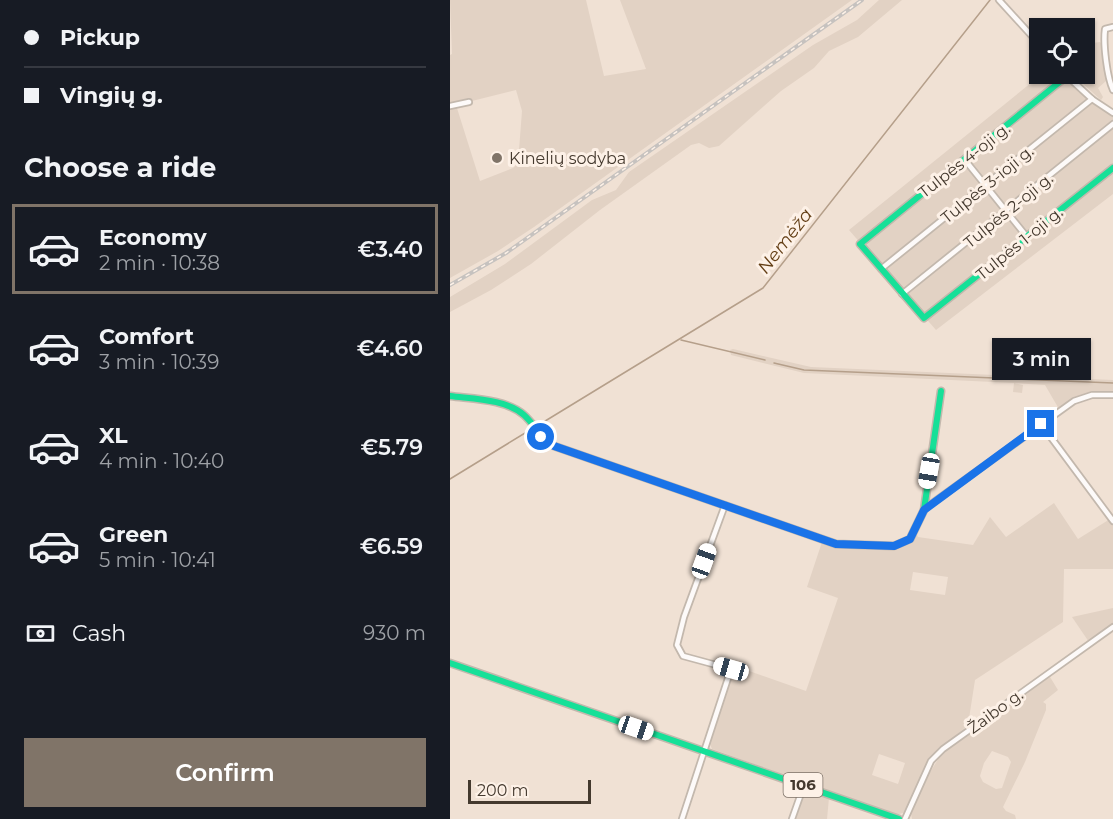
<!DOCTYPE html>
<html lang="en">
<head>
<meta charset="utf-8">
<style>
  body { margin:0; font-family:Montserrat,sans-serif; background:#20242c; color:#f1f3f6; height:100vh; display:flex; flex-direction:column; font-size:22px; white-space:nowrap }
  * { box-sizing:border-box; margin:0 }
  p { font-size:20px; color:#9ea1a6 }
  .icon { flex:none; width:33px; height:33px; fill:none; stroke:currentColor; stroke-width:2; stroke-linecap:round; stroke-linejoin:round }
  .map { position:relative; flex:1; overflow:hidden }
  .drawer { display:flex; flex-direction:column; background:#171b24; width:450px }
  .drawer>* { flex:none }
  .guide { display:grid; align-content:center; height:132px; padding:0 24px; background:#171b24 }
  .controls { position:absolute; left:579px; top:18px; display:grid; gap:12px }
  .controls a { display:grid; place-items:center; width:66px; height:66px; border-radius:0px; background:#171b24; box-shadow:0 2px 4px #0004; font-size:30px }
  .scale { position:absolute; left:18px; bottom:15px; width:123px; box-sizing:border-box; padding-left:6px; border:3px solid #44392e; border-top:0; font-size:16px; line-height:21px; white-space:nowrap; color:#44392e; -webkit-text-stroke:4px #fdf1e7; paint-order:stroke }
  .end { position:absolute; width:27px; height:27px; margin:-14px; border:8px solid #1a73e8; background:#fff; box-shadow:0 0 0 3px #fff }
  .from { border-radius:50% }
  .bubble { position:absolute; height:42px; border-radius:0px; background:#171b24; box-shadow:0 2px 4px #0004; font-size:20px; font-weight:600; line-height:42px; text-align:center }
  .car { position:absolute; width:18px; height:36px; margin:-18px -9px; border-radius:8px; box-shadow:0 0 4px 2px #0007; background:linear-gradient(#fff 24%,#345 0 40%,#fff 0 76%,#345 0 86%,#fff 0) }
  .guide b { display:flex; align-items:center; gap:21px; height:57px; font-size:22px }
  .guide b+b { border-top:2px solid #363941 }
  .guide i { width:15px; height:15px; background:#f1f3f6 }
  ul { padding:0; list-style:none }
  li { display:flex; align-items:center; gap:18px; height:90px; margin:0 12px 9px; padding:0 12px; border:3px solid transparent; border-radius:0px }
  li div { flex:1 }
  li b { display:block; font-size:22px }
  li em { font-style:normal; font-weight:600 }
  li.selected { border-color:#807468 }
  li>.icon { width:54px; height:54px; stroke-width:1.5 }
  h2 { padding:0 24px; font-size:27px; line-height:72px }
  .pay { display:flex; align-items:center; gap:15px; height:66px; padding:0 24px; font-size:22px }
  .pay p { margin-inline-start:auto }
  .action { display:flex; gap:12px; margin-top:auto; padding:12px 24px }
  .action a { flex:1; height:69px; border-radius:0px; background:#807468; color:#fff; font-size:24px; font-weight:600; line-height:69px; text-align:center }
  main { display:flex; flex:1; min-height:0 }
  .map>svg:first-child { display:block }
  .green { fill:#e2d2c4; fill-rule:evenodd }
  .lines { fill:none; stroke-linecap:round; stroke-linejoin:round }
  .stream { stroke:#b59f8a; stroke-width:1.5 }
  .street-casing { stroke:#c3b8ad; stroke-width:8 }
  .fast-casing { stroke:#c3b8ad; stroke-width:9 }
  .street { stroke:#fdfaf9; stroke-width:4.5 }
  .fast { stroke:#16e098; stroke-width:6 }
  .rail-casing { stroke:#c6c2bf; stroke-width:4 }
  .rail { stroke:#fdf1e7; stroke-width:1.5; stroke-dasharray:4.5; stroke-linecap:butt }
  .route { stroke:#1a73e8; stroke-width:8 }
  .poi-dot { fill:#807468; stroke:#fdf1e7; stroke-width:2 }
  .labels { text-anchor:middle; stroke-width:6; stroke-linejoin:round; paint-order:stroke }
  .shield { fill:#fdf1e7; stroke:#7c7066; stroke-width:1.5 }
  .shield-label { font-size:15px; font-weight:bold; fill:#44392e }
  .poi-label { font-size:16px; fill:#44392e; stroke:#fdf1e7; text-anchor:start }
  .street-label { font-size:16px; fill:#44392e; stroke:#fdf1e7 }
  .water-label { font-size:18px; font-style:italic; fill:#643f16; stroke:#fdf1e7 }
</style>
</head>
<body>
<main>
<section class="drawer">
<div class="guide">
<b><i class="from"></i>Pickup</b>
<b><i></i>Vingių g.</b>
</div>
<h2>Choose a ride</h2>
<ul>
<li class="selected"><svg class="icon" aria-label="car" viewBox="0 0 24 24"><path d="M5 17H2v-5l4-1 3-4h7l3 4 3 1v5h-3M9 17h6M6 11h13"/><circle cx="7" cy="17" r="2"/><circle cx="17" cy="17" r="2"/></svg><div><b>Economy</b><p>2 min · 10:38</p></div><em>€3.40</em></li>
<li><svg class="icon" aria-label="car" viewBox="0 0 24 24"><path d="M5 17H2v-5l4-1 3-4h7l3 4 3 1v5h-3M9 17h6M6 11h13"/><circle cx="7" cy="17" r="2"/><circle cx="17" cy="17" r="2"/></svg><div><b>Comfort</b><p>3 min · 10:39</p></div><em>€4.60</em></li>
<li><svg class="icon" aria-label="car" viewBox="0 0 24 24"><path d="M5 17H2v-5l4-1 3-4h7l3 4 3 1v5h-3M9 17h6M6 11h13"/><circle cx="7" cy="17" r="2"/><circle cx="17" cy="17" r="2"/></svg><div><b>XL</b><p>4 min · 10:40</p></div><em>€5.79</em></li>
<li><svg class="icon" aria-label="car" viewBox="0 0 24 24"><path d="M5 17H2v-5l4-1 3-4h7l3 4 3 1v5h-3M9 17h6M6 11h13"/><circle cx="7" cy="17" r="2"/><circle cx="17" cy="17" r="2"/></svg><div><b>Green</b><p>5 min · 10:41</p></div><em>€6.59</em></li>
</ul>
<div class="pay"><svg class="icon" aria-label="cash" viewBox="0 0 24 24"><path d="M3 7h18v10H3z"/><circle cx="12" cy="12" r="2"/></svg>Cash<p>930 m</p></div>
<div class="action"><a>Confirm</a></div>
</section>
<div class="map">
<svg width="663" height="819" viewBox="0 0 663 819">
  <rect width="100%" height="100%" fill="#f0e1d4"/>
  <g class="green">
    <path d="M0 0H136L154 76 196 69 170 0H402L84 227 48 251 0 278V55L2 54ZM66 90 72 111 68 163 63 168 30 181 6 105Z"/>
    <path d="M429 0H452L408 37 379 51 364 68 331 91 269 146 259 148 249 143 241 145 150 210 81 264 41 290 0 312V297L55 264 142 200 166 190 179 172 363 45 407 20Z"/>
    <path d="M650 42 653 45 656 81 648 88 653 97 651 100 622 74H634L635 44Z"/>
    <path d="M592 74H613L642 102 663 116V194L486 330 399 230Z"/>
    <path d="M283 349 361 367 663 380V393L633 395 609 409 595 385 564 383 573 385 572 393 563 392 564 383 354 373 281 355 280 350Z"/>
    <path d="M604 503 628 539 660 519 663 522V569H614L613 622 525 680 518 725 483 756 456 812 446 815 262 749 260 744 285 666 356 691 388 598 357 587 372 542C391 547 435 553 453 546 459 544 463 538 466 533L468 537 523 545 540 517 556 537ZM463 572 498 577 495 595 460 590ZM429 754 455 763 448 784 422 775Z"/>
    <path d="M663 608V624L639 642 622 617Z"/>
    <path d="M600 677 608 690 593 702 596 704V710L575 762 553 807 556 811 565 815 566 819H462L461 814 472 785 492 753 596 678ZM542 751 558 757 561 762 552 788 546 789 533 782 530 776 534 763Z"/>
    <path d="M355 790 379 798 377 819H346Z"/>
  </g>
  <g class="lines">
    <g class="stream">
      <path d="M231 340 315 360"/>
      <path d="M324 363 354 370 663 383"/>
      <path d="M87 426 313 288 540 0"/>
      <path d="M0 479 80 430"/>
    </g>
    <defs>
      <g id="street">
        <path d="M549 0 590 45"/>
        <path d="M663 27 655 29C653 44 657 77 663 90"/>
        <path d="M617 76 642 99 663 113"/>
        <path d="M0 106 19 102"/>
        <path d="M515 160 577 237"/>
        <path d="M431 269 642 99"/>
        <path d="M452 294 663 124"/>
        <path d="M591 424 663 521"/>
        <path d="M474 509 624 401 642 395H663"/>
        <path d="M232 819 281 669 233 656 227 645 234 617 275 505"/>
        <path d="M342 819 354 785"/>
        <path d="M455 819 481 761 493 749 663 627"/>
      </g>
      <g id="fast">
        <path d="M615 74 617 76 410 244 474 318 663 168"/>
        <path d="M0 396C23 399 56 399 74 415 85 425 91 438 104 446L386 544 444 546 460 539 474 510 491 391"/>
        <path d="M0 663 449 819"/>
      </g>
    </defs>
    <use href="#street" class="street-casing"/>
    <use href="#fast" class="fast-casing"/>
    <use href="#street" class="street"/>
    <use href="#fast" class="fast"/>
    <defs>
      <path id="rail" d="M0 285 56 253 412 0"/>
    </defs>
    <use href="#rail" class="rail-casing"/>
    <use href="#rail" class="rail"/>
  </g>
  <g class="lines">
    <path class="route" d="M91 437 104 446 386 544 444 546 460 539 474 510 591 424"/>
  </g>
  <circle class="poi-dot" cx="47" cy="158" r="6"/>
  <g class="labels">
    <rect class="shield" x="333.5" y="773" width="39" height="24" rx="4.5"/>
    <g class="shield-label">
      <text x="353" y="790">106</text>
    </g>
    <g class="poi-label">
      <text x="59" y="164">Kinelių sodyba</text>
    </g>
    <g class="street-label">
      <text transform="translate(514 160) rotate(-38)" y="6">Tulpės 4-oji g.</text>
      <text transform="translate(537 184) rotate(-39)" y="6">Tulpės 3-ioji g.</text>
      <text transform="translate(558 210) rotate(-39)" y="6">Tulpės 2-oji g.</text>
      <text transform="translate(569 243) rotate(-39)" y="6">Tulpės 1-oji g.</text>
      <text transform="translate(545 711) rotate(-36)" y="6">Žaibo g.</text>
    </g>
    <g class="water-label">
      <text transform="translate(335 241) rotate(-52)" y="6">Nemėža</text>
    </g>
  </g>
</svg>
<div class="controls">
<a><svg class="icon" aria-label="locate" viewBox="0 0 24 24"><circle cx="12" cy="12" r="6"/><path d="M12 2v4M12 18v4M2 12h4M18 12h4"/></svg></a>
</div>
<div class="scale">200 m</div>
<i class="end from" style="left:91px;top:437px"></i>
<i class="end" style="left:591px;top:424px"></i>
<div class="bubble" style="left:542px;top:338px;width:99px">3 min</div>
<i class="car" style="left:479px;top:471px;rotate:190deg"></i>
<i class="car" style="left:254px;top:561px;rotate:20deg"></i>
<i class="car" style="left:281px;top:669px;rotate:286deg"></i>
<i class="car" style="left:186px;top:728px;rotate:109deg"></i>
</div>
</main>
</body>
</html>
